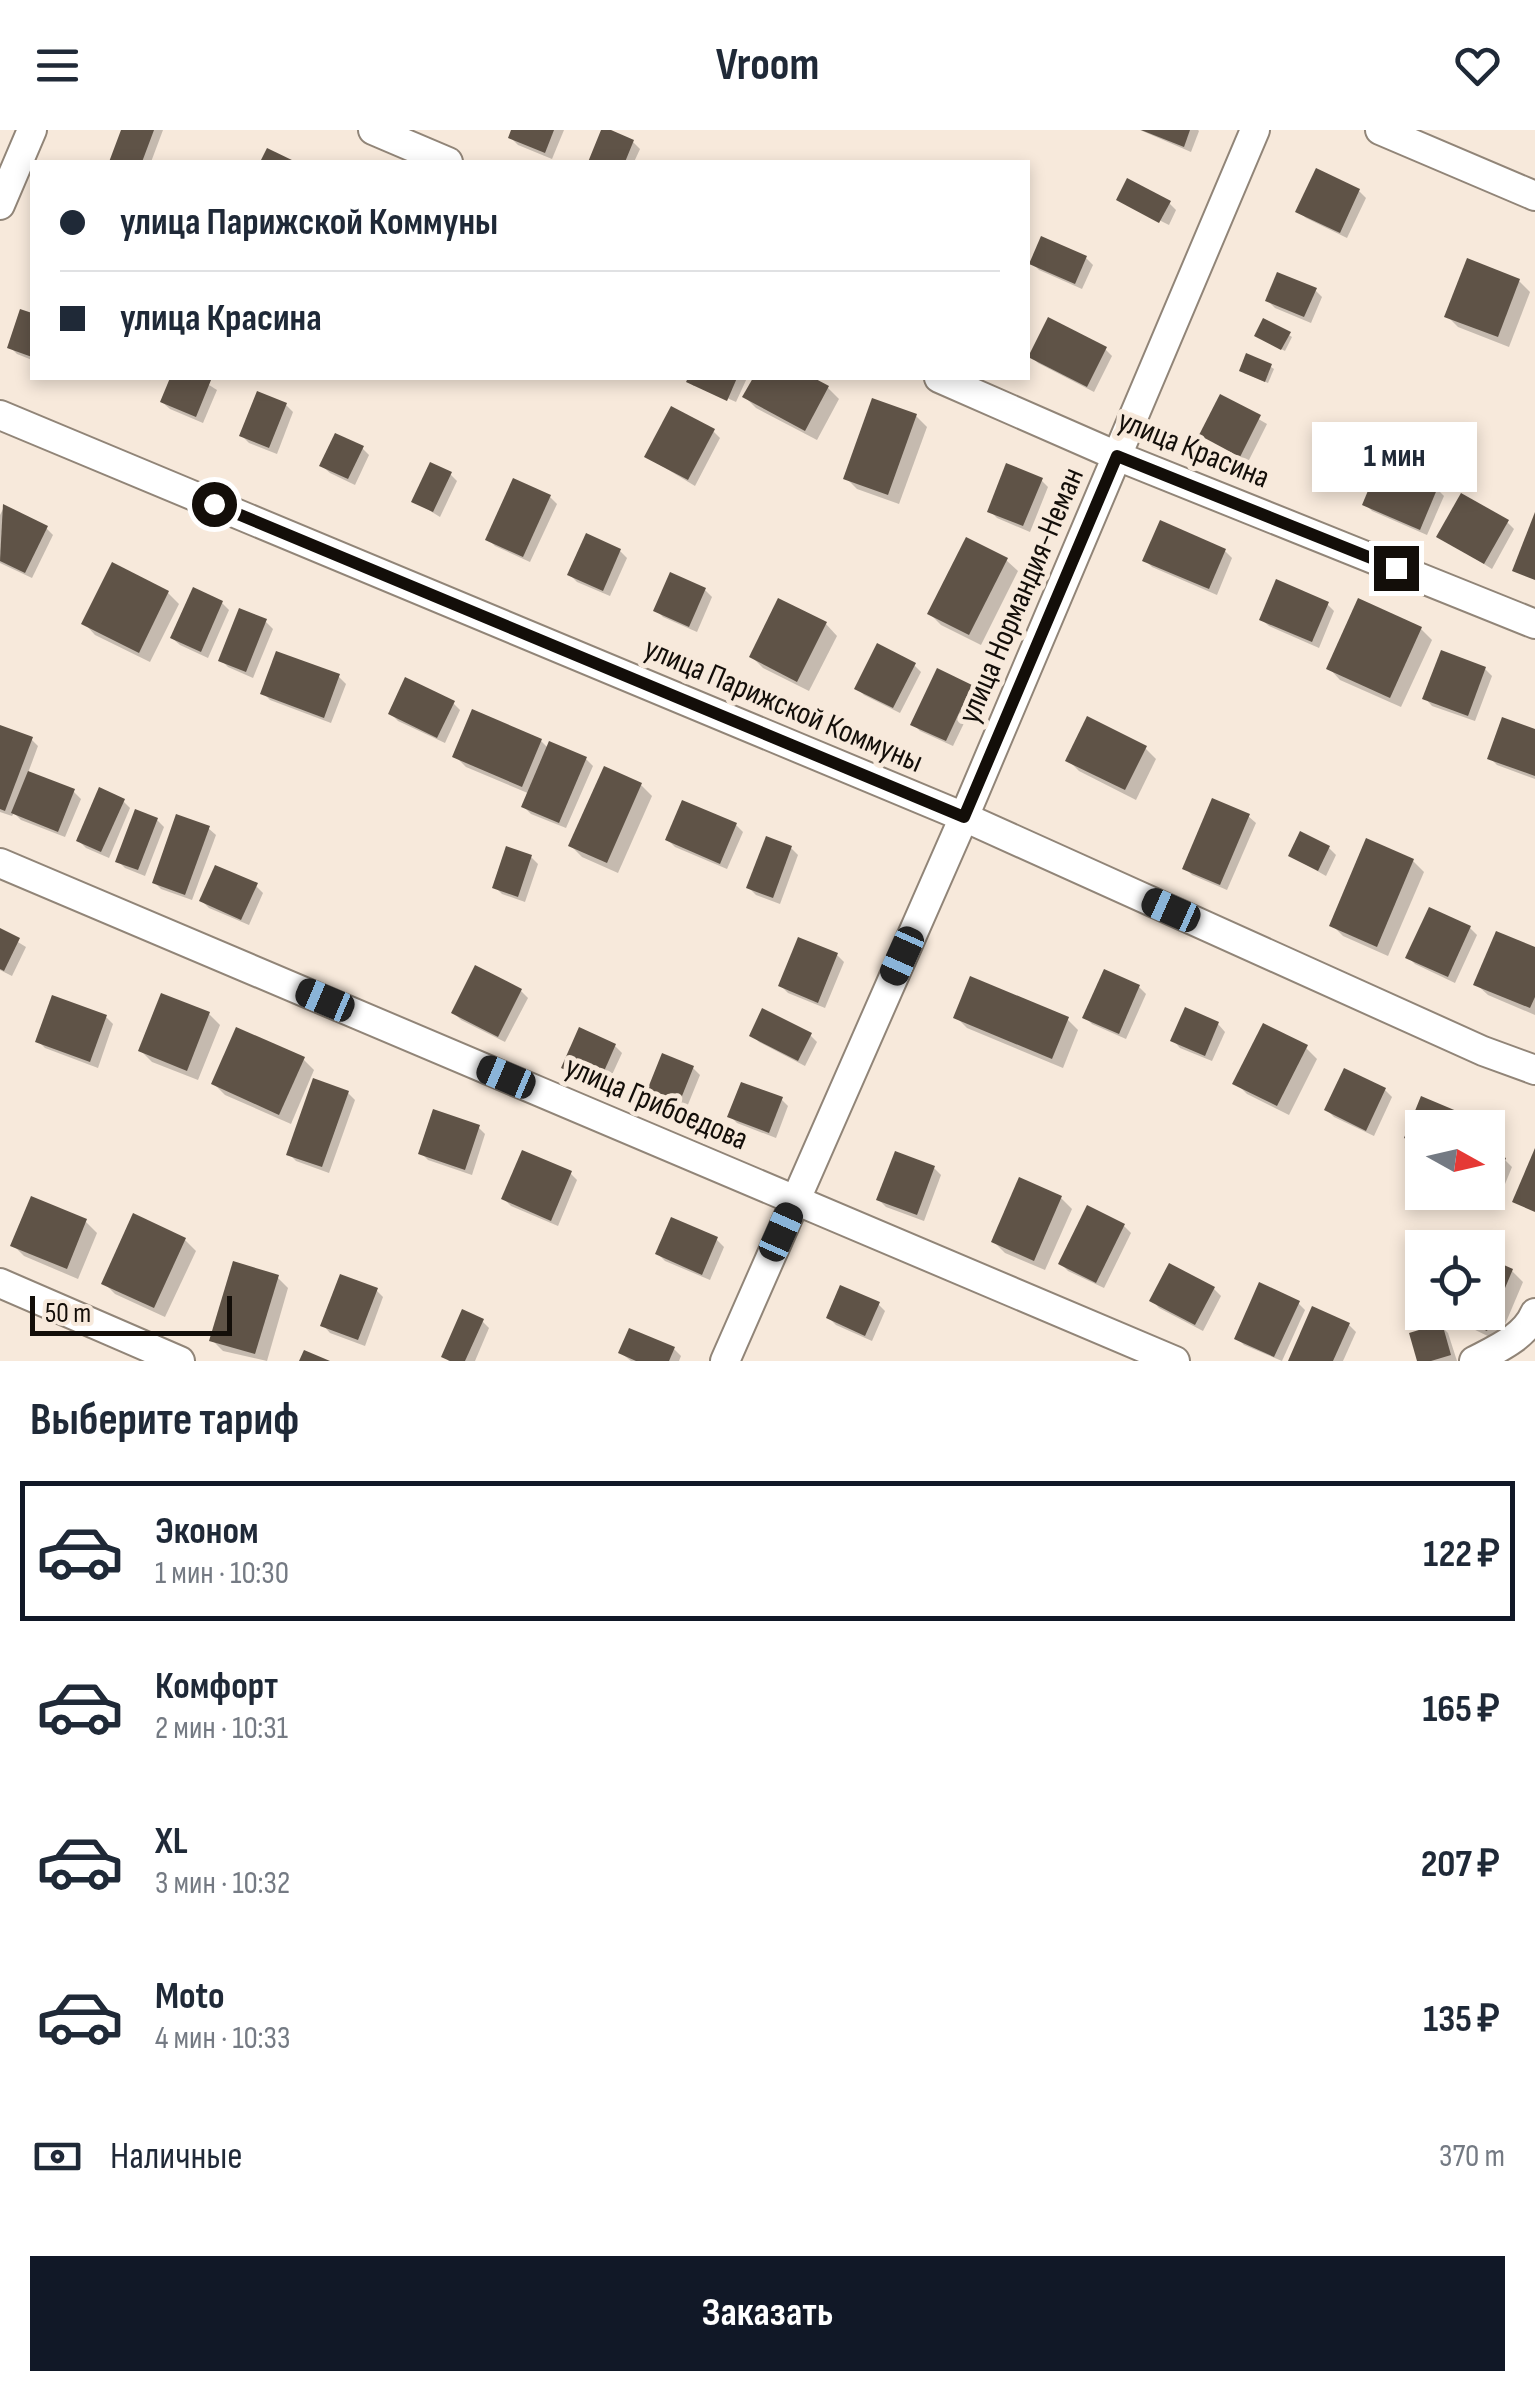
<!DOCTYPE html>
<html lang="ru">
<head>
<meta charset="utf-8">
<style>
  body { margin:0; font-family:"Sofia Sans Condensed",sans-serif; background:#f2f2f3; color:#1f2937; height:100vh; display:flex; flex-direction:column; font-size:38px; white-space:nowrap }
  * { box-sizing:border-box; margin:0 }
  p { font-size:32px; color:#747a83 }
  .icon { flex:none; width:55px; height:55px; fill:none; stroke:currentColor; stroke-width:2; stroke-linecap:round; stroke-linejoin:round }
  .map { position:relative; height:1231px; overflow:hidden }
  .side { display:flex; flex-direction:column; background:#fff; flex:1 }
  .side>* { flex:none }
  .banner { position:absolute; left:30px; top:30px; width:1000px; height:220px; border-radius:0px; box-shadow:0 5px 15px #0003; display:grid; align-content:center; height:220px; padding:0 30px; background:#fff }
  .needle { width:65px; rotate:98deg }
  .tools { position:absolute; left:1405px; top:980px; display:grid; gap:20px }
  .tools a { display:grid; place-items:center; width:100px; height:100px; border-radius:0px; background:#fff; box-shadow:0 5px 15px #0003; font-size:50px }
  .scale { position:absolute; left:30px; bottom:25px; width:202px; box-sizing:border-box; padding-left:10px; border:5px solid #130e09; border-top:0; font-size:28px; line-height:35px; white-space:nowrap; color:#130e09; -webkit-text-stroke:8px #f7e9db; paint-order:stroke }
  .end { position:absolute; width:45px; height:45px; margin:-22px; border:12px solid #130e09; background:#fff; box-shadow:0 0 0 5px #fff }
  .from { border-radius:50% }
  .bubble { position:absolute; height:70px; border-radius:0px; background:#fff; box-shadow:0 5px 15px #0003; font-size:32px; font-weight:700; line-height:70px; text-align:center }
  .car { position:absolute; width:30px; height:60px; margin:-30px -15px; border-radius:12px; box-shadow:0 0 8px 2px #0007; background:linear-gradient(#222 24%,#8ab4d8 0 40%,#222 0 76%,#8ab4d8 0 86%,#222 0) }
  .banner b { display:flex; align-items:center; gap:35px; height:95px; font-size:38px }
  .banner b+b { border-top:2px solid #e0e1e3 }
  .banner i { width:25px; height:25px; background:#1f2937 }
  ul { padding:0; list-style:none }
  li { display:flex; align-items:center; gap:30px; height:140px; margin:0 20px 15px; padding:0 10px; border:5px solid transparent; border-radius:0px }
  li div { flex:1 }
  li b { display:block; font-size:38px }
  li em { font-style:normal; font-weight:700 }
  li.selected { border-color:#111827 }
  li>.icon { width:90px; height:90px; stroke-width:1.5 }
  h2 { padding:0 30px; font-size:45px; line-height:120px }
  .pay { display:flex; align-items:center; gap:25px; height:110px; padding:0 30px; font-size:38px }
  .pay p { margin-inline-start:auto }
  .cta { display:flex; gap:20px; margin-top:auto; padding:20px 30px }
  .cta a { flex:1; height:115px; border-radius:0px; background:#111827; color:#fff; font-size:40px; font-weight:700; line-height:115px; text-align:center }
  header { display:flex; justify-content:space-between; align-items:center; height:130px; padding:0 30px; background:#fff; font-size:45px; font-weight:700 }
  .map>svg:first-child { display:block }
  .shadow { fill:#0003 }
  .building { fill:#5f5347 }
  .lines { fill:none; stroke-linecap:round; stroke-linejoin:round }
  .street-casing { stroke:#918578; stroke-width:32 }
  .street { stroke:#fff; stroke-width:28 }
  .route { stroke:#130e09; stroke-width:12 }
  .labels { text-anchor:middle; stroke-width:10; stroke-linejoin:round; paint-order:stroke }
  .street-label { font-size:32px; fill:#130e09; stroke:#f7e9db }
</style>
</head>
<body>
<header><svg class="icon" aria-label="menu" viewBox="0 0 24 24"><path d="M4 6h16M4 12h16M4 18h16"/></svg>Vroom<svg class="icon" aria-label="heart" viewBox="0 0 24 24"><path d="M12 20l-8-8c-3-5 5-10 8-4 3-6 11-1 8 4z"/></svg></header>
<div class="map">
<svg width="1535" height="1231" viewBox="0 0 1535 1231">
  <rect width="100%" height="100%" fill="#f7e9db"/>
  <g class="shadow">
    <path d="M123 0H163L151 32H112Z"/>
    <path d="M514 0H564L552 29 518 15 511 8Z"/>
    <path d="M604 0 633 12 640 19 634 32H590Z"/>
    <path d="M1140 0H1198L1199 1 1191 22Z"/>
    <path d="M1359 61 1366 68 1347 108 1306 88 1298 81Z"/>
    <path d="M1119 70 1169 73 1176 80 1169 95Z"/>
    <path d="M1086 128 1093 135 1082 159 1039 140 1032 133Z"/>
    <path d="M1519 151 1530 162 1509 217 1458 197 1447 186Z"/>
    <path d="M1315 160 1322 167 1311 193 1275 178 1268 171Z"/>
    <path d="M22 182 32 186V230L17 224 10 217Z"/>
    <path d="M1289 205 1292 207 1285 221 1260 208Z"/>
    <path d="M1105 219 1112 226 1094 262 1038 233 1031 226Z"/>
    <path d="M1271 237 1274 239 1268 253 1244 243Z"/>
    <path d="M172 248H198L217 260 203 293 170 279 162 272Z"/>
    <path d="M691 248H747L736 272 694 253V256L689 252Z"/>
    <path d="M755 248H808L828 258 839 269 817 310 756 278 745 267Z"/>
    <path d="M1221 267 1267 294 1248 332 1202 305Z"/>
    <path d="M286 275 293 282 277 324 249 313 242 306Z"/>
    <path d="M916 286 927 297 899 374 857 359 846 348Z"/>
    <path d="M713 301 720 308 695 356 647 327Z"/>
    <path d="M362 318 369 325 355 355 330 343 322 336Z"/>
    <path d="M450 344 457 351 440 387 414 371Z"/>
    <path d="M1041 350 1048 357 1030 402 997 388 990 381Z"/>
    <path d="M1437 359 1444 366 1427 405 1372 381 1365 374Z"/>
    <path d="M550 367 557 374 530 432 495 416 488 409Z"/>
    <path d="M4 377 46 398 53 405 32 448 0 433V385Z"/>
    <path d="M1507 392 1514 399 1492 439 1440 407Z"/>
    <path d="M620 421 627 428 610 466 577 452 570 445Z"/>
    <path d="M1225 421 1232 428 1217 465 1152 437 1145 430Z"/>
    <path d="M1006 430 1018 441 981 515 941 495 930 484Z"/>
    <path d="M705 460 712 467 697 502 663 487 656 480Z"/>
    <path d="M168 463 179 474 150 532 95 505 84 493Z"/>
    <path d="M222 473 229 480 208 528 180 515 172 508Z"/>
    <path d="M1327 474 1334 481 1319 518 1269 496 1261 489Z"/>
    <path d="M266 492 273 499 253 548 228 537 221 530Z"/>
    <path d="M826 494 837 506 809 561 763 538 752 527Z"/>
    <path d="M1421 499 1432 510 1401 577 1340 550 1329 538Z"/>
    <path d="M914 535 921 542 900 583 864 565 857 558Z"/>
    <path d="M1485 539 1492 546 1475 591 1432 576 1425 568Z"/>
    <path d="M339 547 346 554 331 593 270 570 263 563Z"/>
    <path d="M971 557 978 564 953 616 920 601 913 594Z"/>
    <path d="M453 573 460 580 445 613 398 591 391 584Z"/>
    <path d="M0 597 31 609 38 616 28 643 74 662 81 669 65 707 21 690 14 683 12 686 0 682Z"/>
    <path d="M1535 602V649L1497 635 1490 628Z"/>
    <path d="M541 611 549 619 586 629 593 636 566 698 531 684 524 677 530 664 466 637 455 626Z"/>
    <path d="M1145 618 1156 629 1136 670 1079 641 1068 630Z"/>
    <path d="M641 655 652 666 618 743 582 727 571 716Z"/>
    <path d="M123 671 130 678 109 728 86 718 79 711Z"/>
    <path d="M1248 686 1256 693 1227 760 1192 745 1185 738Z"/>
    <path d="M157 690 164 697 145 746 125 738 118 731Z"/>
    <path d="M736 695 743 702 727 739 675 717 668 710Z"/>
    <path d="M208 698 216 705 192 770 161 759 154 752Z"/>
    <path d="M791 718 798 725 780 774 756 765 749 758Z"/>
    <path d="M1329 718 1336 725 1326 746 1291 726Z"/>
    <path d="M531 727 538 734 525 772 502 764 495 757Z"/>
    <path d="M1413 731 1424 742 1388 826 1343 806 1332 795Z"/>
    <path d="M256 756 263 763 249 795 209 778 202 771Z"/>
    <path d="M1470 798 1477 805 1455 853 1415 834 1408 827Z"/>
    <path d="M0 801 26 817 12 846 0 840Z"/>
    <path d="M1535 820V885L1488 865 1476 854Z"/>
    <path d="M837 825 844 832 825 878 788 863 781 856Z"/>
    <path d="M1139 857 1146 864 1126 909 1092 894 1085 887Z"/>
    <path d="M521 861 528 868 505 912 461 890 454 883Z"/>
    <path d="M209 884 220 895 198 950 152 932 141 921Z"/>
    <path d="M106 887 113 894 98 938 45 918 38 911Z"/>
    <path d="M956 887 1067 889 1078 900 1063 938 967 898Z"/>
    <path d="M1218 894 1225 902 1212 931 1180 918 1173 910Z"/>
    <path d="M752 905H810L817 912 805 936 759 912Z"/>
    <path d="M615 916 622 923 605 960 571 945 564 938Z"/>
    <path d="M1306 918 1317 929 1289 985 1247 964 1236 953Z"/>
    <path d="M303 929 314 940 291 994 225 965 214 954Z"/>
    <path d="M693 938 700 945 687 977 654 963V967L649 962Z"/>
    <path d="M1385 960 1392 967 1374 1006 1334 987 1327 980Z"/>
    <path d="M348 963 355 970 329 1043 296 1031 289 1024Z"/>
    <path d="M781 969 788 976 776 1008 737 993 730 986Z"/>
    <path d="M1423 969 1458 984 1465 991 1462 998H1422V1018L1407 1007Z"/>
    <path d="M478 997 485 1004 472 1045 428 1030 421 1023Z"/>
    <path d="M1488 1023 1505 1030 1512 1037 1496 1076 1465 1062H1488Z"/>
    <path d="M934 1038 941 1045 924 1091 886 1077 879 1070Z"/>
    <path d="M570 1043 577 1050 558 1096 511 1076 504 1069Z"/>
    <path d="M1061 1068 1072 1079 1045 1140 1005 1123 994 1112Z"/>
    <path d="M86 1092 97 1103 78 1149 24 1126 13 1115Z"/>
    <path d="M1124 1096 1131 1103 1104 1158 1068 1141 1061 1134Z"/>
    <path d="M185 1110 196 1121 165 1187 115 1164 104 1153Z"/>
    <path d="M717 1110 724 1117 710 1150 665 1131 658 1124Z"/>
    <path d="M1488 1131 1512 1141 1523 1152 1498 1211 1438 1182H1488Z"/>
    <path d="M277 1147 288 1158 267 1231 223 1221 212 1210Z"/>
    <path d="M1214 1159 1221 1166 1203 1201 1159 1178 1152 1170Z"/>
    <path d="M376 1160 383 1167 365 1216 330 1203 323 1195Z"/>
    <path d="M1298 1173 1305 1180 1282 1231 1244 1215 1237 1208Z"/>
    <path d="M878 1174 885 1181 872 1211 836 1195 829 1188Z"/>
    <path d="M482 1191 489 1198 475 1231H449L444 1226Z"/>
    <path d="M1349 1195 1356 1202 1343 1231H1291Z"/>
    <path d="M1441 1196 1448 1203 1457 1231H1420Z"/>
    <path d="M674 1219 681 1226 679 1231H631L621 1223Z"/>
  </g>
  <g class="building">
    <path d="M121 0H154L142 32H109Z"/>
    <path d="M511 0H554L545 23 508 8Z"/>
    <path d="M601 0H611L634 10 625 32H588Z"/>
    <path d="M1141 0H1190L1184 17Z"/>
    <path d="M267 18 296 32H260Z"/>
    <path d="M1316 38 1360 59 1340 103 1295 82Z"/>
    <path d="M1127 48 1171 71 1159 93 1116 70Z"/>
    <path d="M1041 106 1087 126 1075 154 1029 134Z"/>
    <path d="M1467 128 1520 149 1498 207 1444 187Z"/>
    <path d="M1277 142 1317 158 1304 187 1265 171Z"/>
    <path d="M20 179 32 183V227L7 218Z"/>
    <path d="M1048 187 1107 217 1087 257 1028 227Z"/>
    <path d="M1263 188 1291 202 1281 220 1254 206Z"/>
    <path d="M1246 223 1272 234 1265 252 1239 241Z"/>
    <path d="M170 248 211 250 196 287 160 272Z"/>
    <path d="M688 248H737L727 271 686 252Z"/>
    <path d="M753 248H814L829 256 805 301 742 267Z"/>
    <path d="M257 261 287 273 269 318 239 306Z"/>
    <path d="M1220 264 1261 285 1240 327 1199 305Z"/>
    <path d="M872 268 917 284 888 365 843 349Z"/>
    <path d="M671 276 715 299 688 350 644 327Z"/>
    <path d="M335 303 364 316 348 349 319 336Z"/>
    <path d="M430 332 452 342 433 382 411 372Z"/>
    <path d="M1380 332 1438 357 1420 400 1362 375Z"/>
    <path d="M1006 333 1043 348 1023 396 987 382Z"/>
    <path d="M513 348 551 365 523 427 485 410Z"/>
    <path d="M1461 363 1509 390 1484 434 1436 407Z"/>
    <path d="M3 374 48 396 25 443 0 431Z"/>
    <path d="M1535 382V450L1512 441Z"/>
    <path d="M1160 390 1226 419 1209 459 1142 431Z"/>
    <path d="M586 403 621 419 603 461 567 445Z"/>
    <path d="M966 407 1008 428 969 505 927 484Z"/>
    <path d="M112 432 169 461 139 523 81 494Z"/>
    <path d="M670 442 706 458 689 497 653 481Z"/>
    <path d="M1276 449 1329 472 1312 512 1259 490Z"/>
    <path d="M193 457 223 471 201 522 170 508Z"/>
    <path d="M778 468 827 492 797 552 749 527Z"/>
    <path d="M1358 468 1422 497 1390 568 1326 539Z"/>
    <path d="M239 478 267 489 246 542 218 531Z"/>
    <path d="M877 513 916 533 893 578 854 559Z"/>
    <path d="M1441 520 1486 537 1468 586 1422 569Z"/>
    <path d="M276 521 340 544 324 588 260 564Z"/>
    <path d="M937 538 972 555 946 611 910 595Z"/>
    <path d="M405 547 455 571 437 608 388 584Z"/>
    <path d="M472 579 542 609 522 657 452 627Z"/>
    <path d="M1087 586 1147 616 1125 660 1065 631Z"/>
    <path d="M1502 587 1535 599V646L1487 629Z"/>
    <path d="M0 595 33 607 5 681 0 679Z"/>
    <path d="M549 611 587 627 559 693 521 677Z"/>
    <path d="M604 636 642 653 607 733 568 716Z"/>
    <path d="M28 641 75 659 58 702 11 683Z"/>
    <path d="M99 657 125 669 101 722 76 711Z"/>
    <path d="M1212 668 1250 684 1220 755 1182 739Z"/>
    <path d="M682 670 737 693 720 734 665 710Z"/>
    <path d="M135 679 158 688 138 740 115 732Z"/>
    <path d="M176 684 210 696 185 765 152 753Z"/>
    <path d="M1300 701 1330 716 1318 741 1288 726Z"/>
    <path d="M766 706 792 716 773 768 746 758Z"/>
    <path d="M1366 708 1414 729 1377 817 1329 796Z"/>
    <path d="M506 716 532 725 518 767 492 758Z"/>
    <path d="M215 735 258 753 241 790 199 771Z"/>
    <path d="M1429 777 1471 796 1448 847 1405 828Z"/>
    <path d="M0 798 20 808 4 841 0 839Z"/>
    <path d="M1496 801 1535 817V867L1530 878 1473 855Z"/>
    <path d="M798 807 838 823 818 873 778 856Z"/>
    <path d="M475 835 522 859 498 907 451 883Z"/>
    <path d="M1104 839 1140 855 1119 904 1082 888Z"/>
    <path d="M970 846 1069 887 1052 929 953 888Z"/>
    <path d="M161 863 210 882 187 941 138 921Z"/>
    <path d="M52 865 107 885 90 932 35 912Z"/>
    <path d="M1185 877 1219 892 1205 926 1170 911Z"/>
    <path d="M762 878 812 903 798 931 749 906Z"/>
    <path d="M1263 893 1308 915 1277 976 1232 954Z"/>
    <path d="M236 897 305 927 279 985 211 954Z"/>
    <path d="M579 897 616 914 598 955 561 938Z"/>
    <path d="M662 923 694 936 678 976 646 963Z"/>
    <path d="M1344 938 1386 958 1366 1001 1324 980Z"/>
    <path d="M313 948 349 961 322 1037 286 1025Z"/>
    <path d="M741 952 783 967 769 1003 727 987Z"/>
    <path d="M1421 966 1459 982 1453 998H1422V1016L1404 1008Z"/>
    <path d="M433 979 480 995 465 1040 418 1024Z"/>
    <path d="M1535 1018V1082L1512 1072Z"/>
    <path d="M522 1020 572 1041 551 1091 501 1069Z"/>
    <path d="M1488 1020 1506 1028 1489 1070 1470 1063 1488 1062Z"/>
    <path d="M895 1021 935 1036 917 1085 876 1070Z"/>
    <path d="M1019 1047 1062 1066 1034 1131 991 1112Z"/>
    <path d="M31 1066 87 1089 67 1139 10 1116Z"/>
    <path d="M1087 1075 1125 1094 1096 1153 1058 1134Z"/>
    <path d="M133 1083 186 1108 154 1178 101 1154Z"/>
    <path d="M671 1087 718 1107 702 1145 655 1124Z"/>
    <path d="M1488 1128 1513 1139 1487 1201 1443 1182H1488Z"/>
    <path d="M233 1131 279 1145 255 1224 209 1211Z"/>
    <path d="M1169 1133 1215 1157 1195 1195 1149 1171Z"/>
    <path d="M340 1144 378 1158 358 1210 320 1196Z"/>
    <path d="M1259 1152 1300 1171 1274 1227 1234 1209Z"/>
    <path d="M840 1155 880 1172 865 1206 826 1188Z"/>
    <path d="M1312 1176 1350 1193 1333 1231H1288Z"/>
    <path d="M462 1179 484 1189 465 1231H450L441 1227Z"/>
    <path d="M1442 1193 1451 1225 1431 1231H1417L1409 1203Z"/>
    <path d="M629 1198 675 1217 669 1231H636L618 1223Z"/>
    <path d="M304 1220 330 1231H299Z"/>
  </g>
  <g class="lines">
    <defs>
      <g id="street">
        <path d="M373 0 448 32"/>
        <path d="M1380 0 1535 66"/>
        <path d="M0 75 32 0"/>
        <path d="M939 248 1117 326 1535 494"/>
        <path d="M0 285 964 687 1483 921 1535 940"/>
        <path d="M0 733 1175 1231"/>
        <path d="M0 1153 180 1231"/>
        <path d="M725 1231 964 687 1255 0"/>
        <path d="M1474 1231C1497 1219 1525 1207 1535 1183"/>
      </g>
    </defs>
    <use href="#street" class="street-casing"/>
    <use href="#street" class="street"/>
  </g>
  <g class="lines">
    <path class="route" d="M214 374 964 687 1117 326 1396 438"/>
  </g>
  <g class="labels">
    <g class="street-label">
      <text transform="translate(1194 318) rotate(22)" y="11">улица Красина</text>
      <text transform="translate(1020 465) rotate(-67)" y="11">улица Нормандия-Неман</text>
      <text transform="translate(784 574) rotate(23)" y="11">улица Парижской Коммуны</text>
      <text transform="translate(657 972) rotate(23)" y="11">улица Грибоедова</text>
    </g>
  </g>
</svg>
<div class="tools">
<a><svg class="needle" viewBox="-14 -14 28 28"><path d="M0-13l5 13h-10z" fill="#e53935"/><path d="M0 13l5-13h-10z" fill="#747a83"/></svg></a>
<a><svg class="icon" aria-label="locate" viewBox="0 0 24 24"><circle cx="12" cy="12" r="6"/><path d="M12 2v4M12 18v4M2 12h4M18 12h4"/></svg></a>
</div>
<div class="scale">50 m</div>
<i class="end from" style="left:214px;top:374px"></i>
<i class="end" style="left:1396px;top:438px"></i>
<div class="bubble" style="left:1312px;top:292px;width:165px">1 мин</div>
<i class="car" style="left:1171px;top:780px;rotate:294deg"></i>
<i class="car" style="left:902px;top:826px;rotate:204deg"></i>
<i class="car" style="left:325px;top:870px;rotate:293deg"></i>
<i class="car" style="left:506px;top:947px;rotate:293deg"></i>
<i class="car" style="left:781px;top:1102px;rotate:24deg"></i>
<div class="banner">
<b><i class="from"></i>улица Парижской Коммуны</b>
<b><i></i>улица Красина</b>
</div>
</div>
<section class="side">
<h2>Выберите тариф</h2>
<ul>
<li class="selected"><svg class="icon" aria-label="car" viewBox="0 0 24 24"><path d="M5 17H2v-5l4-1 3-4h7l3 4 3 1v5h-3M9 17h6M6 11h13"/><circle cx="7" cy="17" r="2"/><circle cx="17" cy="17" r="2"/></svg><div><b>Эконом</b><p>1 мин · 10:30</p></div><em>122 ₽</em></li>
<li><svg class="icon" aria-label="car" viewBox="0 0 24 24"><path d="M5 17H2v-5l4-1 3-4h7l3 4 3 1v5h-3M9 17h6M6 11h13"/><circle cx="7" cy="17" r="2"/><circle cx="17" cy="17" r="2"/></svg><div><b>Комфорт</b><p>2 мин · 10:31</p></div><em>165 ₽</em></li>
<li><svg class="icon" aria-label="car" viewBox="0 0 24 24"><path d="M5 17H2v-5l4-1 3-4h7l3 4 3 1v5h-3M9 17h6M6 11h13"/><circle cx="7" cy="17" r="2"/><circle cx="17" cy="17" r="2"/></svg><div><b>XL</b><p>3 мин · 10:32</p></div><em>207 ₽</em></li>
<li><svg class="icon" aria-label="car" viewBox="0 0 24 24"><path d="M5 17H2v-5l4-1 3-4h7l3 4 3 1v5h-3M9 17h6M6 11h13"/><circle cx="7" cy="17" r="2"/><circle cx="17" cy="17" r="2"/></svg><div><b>Moto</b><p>4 мин · 10:33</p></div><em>135 ₽</em></li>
</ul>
<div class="pay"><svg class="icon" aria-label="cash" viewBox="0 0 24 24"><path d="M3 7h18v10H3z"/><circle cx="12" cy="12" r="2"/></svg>Наличные<p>370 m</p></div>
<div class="cta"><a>Заказать</a></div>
</section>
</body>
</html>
